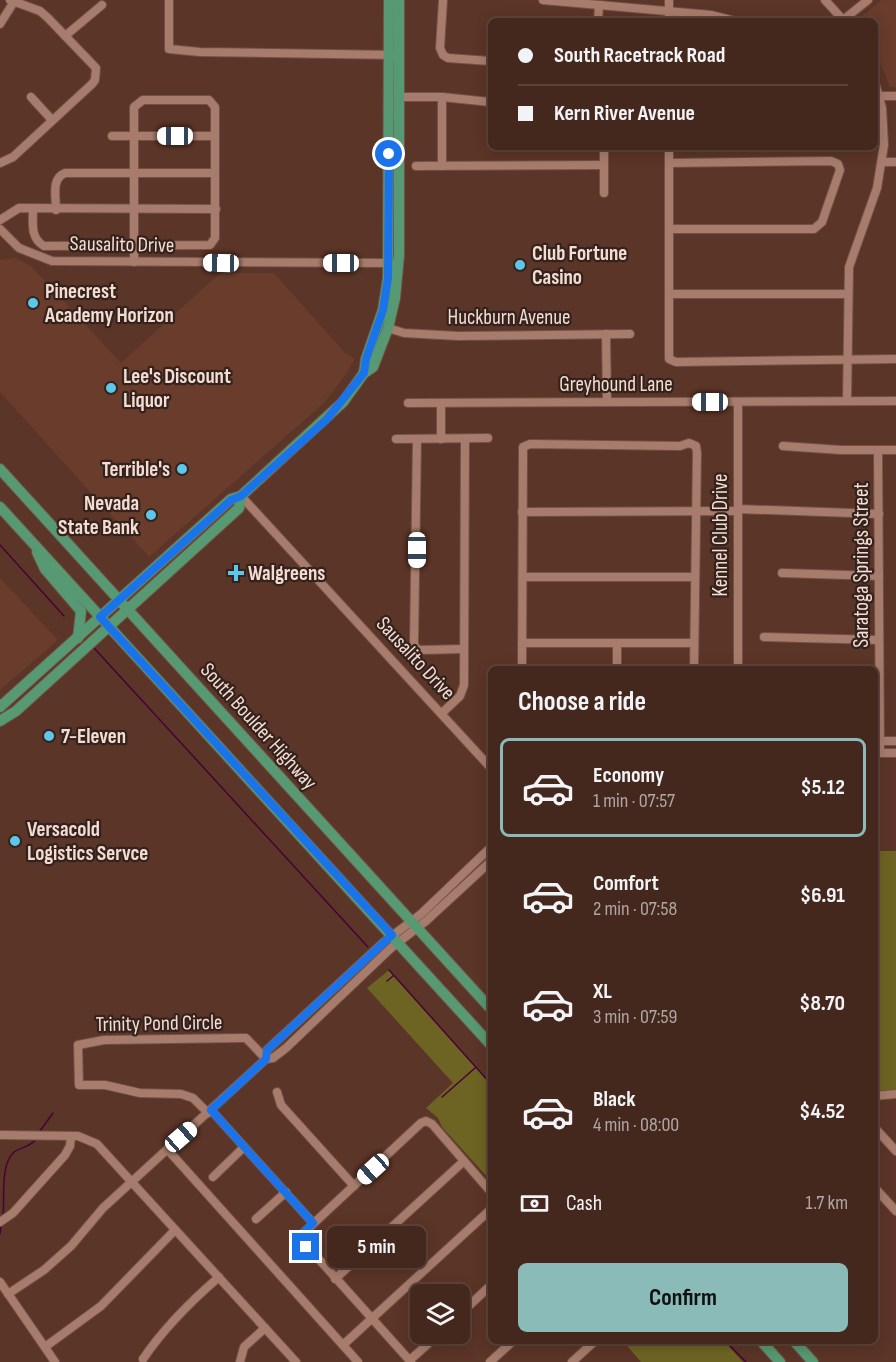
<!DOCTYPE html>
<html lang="en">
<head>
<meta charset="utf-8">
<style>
  body { margin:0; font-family:"Sofia Sans Condensed",sans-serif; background:#4e342a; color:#f1f3f6; height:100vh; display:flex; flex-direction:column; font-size:22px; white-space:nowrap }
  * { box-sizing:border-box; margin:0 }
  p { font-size:20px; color:#afa6a4 }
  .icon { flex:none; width:33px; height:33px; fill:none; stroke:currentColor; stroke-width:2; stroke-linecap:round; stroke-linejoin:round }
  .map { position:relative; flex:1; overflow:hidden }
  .sheet { position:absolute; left:488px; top:666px; width:390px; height:678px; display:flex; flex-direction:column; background:#44281d; border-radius:9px; box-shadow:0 3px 15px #0003,0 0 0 2px #5c443b }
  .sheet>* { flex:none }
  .guide { position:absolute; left:488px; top:18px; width:390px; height:132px; border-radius:9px; box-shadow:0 3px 15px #0003,0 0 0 2px #5c443b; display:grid; align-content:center; height:132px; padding:0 30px; background:#44281d }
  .fabs { position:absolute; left:410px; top:1284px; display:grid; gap:12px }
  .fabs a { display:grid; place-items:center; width:60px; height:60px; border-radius:9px; background:#44281d; box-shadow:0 3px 15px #0003,0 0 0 2px #5c443b; font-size:30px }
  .end { position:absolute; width:27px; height:27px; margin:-14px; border:8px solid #1a73e8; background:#fff; box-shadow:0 0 0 3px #fff }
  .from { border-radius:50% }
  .bubble { position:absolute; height:42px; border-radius:9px; background:#44281d; box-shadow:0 3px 15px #0003,0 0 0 2px #5c443b; font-size:20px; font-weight:700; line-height:42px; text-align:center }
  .car { position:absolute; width:18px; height:36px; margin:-18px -9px; border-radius:8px; box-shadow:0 0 4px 2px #0007; background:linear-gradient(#fff 24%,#345 0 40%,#fff 0 76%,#345 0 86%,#fff 0) }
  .guide b { display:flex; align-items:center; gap:21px; height:57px; font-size:22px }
  .guide b+b { border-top:2px solid #5c443b }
  .guide i { width:15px; height:15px; background:#f1f3f6 }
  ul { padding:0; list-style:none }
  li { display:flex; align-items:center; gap:18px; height:99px; margin:0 12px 9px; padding:0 18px; border:3px solid transparent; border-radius:9px }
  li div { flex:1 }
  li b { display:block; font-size:22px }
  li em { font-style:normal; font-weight:700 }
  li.selected { border-color:#8bbbb9 }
  li>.icon { width:54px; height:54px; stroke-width:1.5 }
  h2 { padding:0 30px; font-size:27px; line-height:72px }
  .pay { display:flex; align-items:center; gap:15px; height:66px; padding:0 30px; font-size:22px }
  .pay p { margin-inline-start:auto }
  .button { display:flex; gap:12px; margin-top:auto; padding:12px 30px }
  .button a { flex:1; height:69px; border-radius:9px; background:#8bbbb9; color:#111; font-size:24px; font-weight:700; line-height:69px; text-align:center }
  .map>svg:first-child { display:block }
  .built { fill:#693c2c }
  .green { fill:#6d6423 }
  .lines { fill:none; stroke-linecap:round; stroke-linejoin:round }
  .stream { stroke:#490138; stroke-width:1.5 }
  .minor-casing { stroke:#725245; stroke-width:10 }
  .major-casing { stroke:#725245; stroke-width:12 }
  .minor { stroke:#a87c6c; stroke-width:8 }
  .major { stroke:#569972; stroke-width:10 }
  .route { stroke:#1a73e8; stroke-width:8 }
  .poi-dot { fill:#5cc7e8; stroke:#34221c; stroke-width:2 }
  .labels { text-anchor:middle; stroke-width:4.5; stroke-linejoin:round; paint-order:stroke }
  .street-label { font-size:21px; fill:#f4dcd3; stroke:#34221c }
  .poi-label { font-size:21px; font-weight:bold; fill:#f4dcd3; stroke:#34221c; text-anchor:start }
</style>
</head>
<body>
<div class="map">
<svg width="896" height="1362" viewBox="0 0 896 1362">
  <rect width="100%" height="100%" fill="#5b3527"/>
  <g class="built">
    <path d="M882 0H896V87H890L875 50 874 21 857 20Z"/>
    <path d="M15 258 31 266 121 363 220 273H274L345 353 355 359 346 374 324 403 149 557 0 392V260Z"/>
    <path d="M0 578 58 640 0 690Z"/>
  </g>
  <g class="green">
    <rect x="875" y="851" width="21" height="241"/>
    <path d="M389 970 490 1082V1180L442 1127 438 1118 426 1108 453 1083 367 988Z"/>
    <path d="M623 1341H724L743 1362H641Z"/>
  </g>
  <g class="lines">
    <g class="stream">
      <path d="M0 545 64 616"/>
      <path d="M94 648 368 947"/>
      <path d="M389 970 490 1083"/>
      <path d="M387 981 393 976"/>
      <path d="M442 1097 475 1068"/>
      <path d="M40 1131 53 1113"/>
      <path d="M3 1215C5 1197 0 1165 14 1152 21 1147 30 1147 35 1140"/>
      <path d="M0 1234 1 1226"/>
      <path d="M725 1341 746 1362"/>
    </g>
    <defs>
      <g id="minor">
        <path d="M169 0V49L200 52 395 55"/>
        <path d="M443 0 440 48 443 55 448 58 490 61"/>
        <path d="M543 0 711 15 735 21"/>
        <path d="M825 0 844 21"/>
        <path d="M843 20 868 0"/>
        <path d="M598 21 599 5"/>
        <path d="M669 21V0"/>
        <path d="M0 24 15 0"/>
        <path d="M65 36 102 5"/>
        <path d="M875 96H896"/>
        <path d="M31 97 52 120"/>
        <path d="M398 97H442L490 102"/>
        <path d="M442 97V166"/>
        <path d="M112 136H215"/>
        <path d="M669 147V359L676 362 896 359"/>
        <path d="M882 162H896"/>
        <path d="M0 163 13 157 92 84 95 80 96 68 48 18 40 11 10 0"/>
        <path d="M416 166 604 165"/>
        <path d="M604 193V147"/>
        <path d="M33 209C33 223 30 238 44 246L210 245 215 238V107L209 100H143L134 107V262"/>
        <path d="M56 210C56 196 51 179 65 173H215"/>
        <path d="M0 220 19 208 216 209"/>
        <path d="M0 229 19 248 52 261 391 263"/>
        <path d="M669 229H814L822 222 840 170 838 164 831 161 669 163"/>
        <path d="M669 294H847"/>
        <path d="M388 328 404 333 458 336 630 334"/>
        <path d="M606 334 607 402"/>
        <path d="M847 401 849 267 877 188 884 145 882 108 874 79"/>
        <path d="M408 403 896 401"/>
        <path d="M396 439 488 438"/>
        <path d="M417 439 414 644 416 648 420 650 464 649"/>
        <path d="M441 439V403"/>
        <path d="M783 446 841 450H896"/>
        <path d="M878 450 880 753"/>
        <path d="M241 496 490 767"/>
        <path d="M738 509 879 514"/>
        <path d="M522 512 738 511"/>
        <path d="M782 573 879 576"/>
        <path d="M523 577H695"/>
        <path d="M764 637 879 640"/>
        <path d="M522 643H694"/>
        <path d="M522 669 523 447 530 444 680 446 689 443 696 446 697 453 694 669"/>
        <path d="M617 669V643"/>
        <path d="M738 669V402"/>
        <path d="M442 713 460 696 464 685 465 439"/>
        <path d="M875 741H896"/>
        <path d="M875 753H896"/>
        <path d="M874 784 875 764"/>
        <path d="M266 1059 267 1050 384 942 421 914 490 848"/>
        <path d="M277 1092 281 1105 354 1186"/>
        <path d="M874 1096 896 1094"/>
        <path d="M211 1110 313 1223"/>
        <path d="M208 1113 193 1098 181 1094 140 1093 105 1085H79L78 1045 104 1040 241 1038H246L266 1059"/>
        <path d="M874 1127 896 1151"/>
        <path d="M0 1135 78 1136 97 1144 296 1362"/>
        <path d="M167 1149 358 1362"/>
        <path d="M213 1177 244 1147"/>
        <path d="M874 1187 896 1211"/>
        <path d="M256 1219 286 1192"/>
        <path d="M0 1222 13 1213 65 1155 70 1146 71 1136"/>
        <path d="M335 1279 464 1161"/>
        <path d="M0 1282 55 1362"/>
        <path d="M8 1294 44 1270 71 1246 103 1208 266 1059 273 1058 286 1048 391 948 426 921 490 862"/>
        <path d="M459 1315 490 1286"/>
        <path d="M343 1345 490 1210"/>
        <path d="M45 1347 101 1306 175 1230"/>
        <path d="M143 1359C164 1328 190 1302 219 1277"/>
        <path d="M410 1360 439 1334"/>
        <path d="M240 1362 244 1347 265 1328"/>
        <path d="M411 1362 299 1237 421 1123 426 1121 432 1124 490 1191"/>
        <path d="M490 1362 513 1341"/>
        <path d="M572 1362 595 1341"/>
      </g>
      <g id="major">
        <path d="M364 373 366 359 383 310 388 278 389 0"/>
        <path d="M0 469 490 1008"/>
        <path d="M0 507 490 1044"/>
        <path d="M37 552 45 569 81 611 78 638"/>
        <path d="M0 707 231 499 241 496 343 402 364 373 373 367 388 328 395 298 399 255V0"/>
        <path d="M0 721 16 711 239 508 241 496"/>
        <path d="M761 1341 780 1362"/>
        <path d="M794 1341 813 1362"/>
      </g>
    </defs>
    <use href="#minor" class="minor-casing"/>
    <use href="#major" class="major-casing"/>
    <use href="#minor" class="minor"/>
    <use href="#major" class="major"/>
  </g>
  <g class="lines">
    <path class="route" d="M306 1247 299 1237 313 1223 211 1110 266 1059 267 1050 392 935 100 617 231 500 241 496 327 419 364 373 366 359 383 310 388 278 389 154"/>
  </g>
  <g class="poi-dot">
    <circle cx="520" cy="265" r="6"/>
    <circle cx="33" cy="303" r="6"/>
    <circle cx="111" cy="388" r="6"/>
    <circle cx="182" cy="469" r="6"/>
    <circle cx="151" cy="515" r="6"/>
    <path d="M233 564h6v6h6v6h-6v6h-6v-6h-6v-6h6z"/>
    <circle cx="49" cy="736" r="6"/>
    <circle cx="15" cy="841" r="6"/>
  </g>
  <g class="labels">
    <g class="street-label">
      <text transform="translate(122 244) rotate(1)" y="7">Sausalito Drive</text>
      <text x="509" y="324">Huckburn Avenue</text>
      <text x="616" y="391">Greyhound Lane</text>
      <text transform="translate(720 535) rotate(-90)" y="7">Kennel Club Drive</text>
      <text transform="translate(861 565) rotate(-90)" y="7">Saratoga Springs Street</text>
      <text transform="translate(416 658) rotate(47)" y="7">Sausalito Drive</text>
      <text transform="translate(259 726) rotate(48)" y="7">South Boulder Highway</text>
      <text transform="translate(159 1023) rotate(-1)" y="7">Trinity Pond Circle</text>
    </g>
    <g class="poi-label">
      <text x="532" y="260">Club Fortune<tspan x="532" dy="24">Casino</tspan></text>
      <text x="45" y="298">Pinecrest<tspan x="45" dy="24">Academy Horizon</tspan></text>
      <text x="123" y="383">Lee's Discount<tspan x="123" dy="24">Liquor</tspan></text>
      <text x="170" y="476" text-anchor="end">Terrible's</text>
      <text x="139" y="510" text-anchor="end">Nevada<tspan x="139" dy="24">State Bank</tspan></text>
      <text x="248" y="580">Walgreens</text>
      <text x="61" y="743">7-Eleven</text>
      <text x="27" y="836">Versacold<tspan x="27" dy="24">Logistics Servce</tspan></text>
    </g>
  </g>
</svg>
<div class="fabs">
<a><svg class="icon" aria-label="layers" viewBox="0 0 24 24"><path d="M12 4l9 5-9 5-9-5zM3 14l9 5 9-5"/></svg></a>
</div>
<i class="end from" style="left:389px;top:154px"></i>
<i class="end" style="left:306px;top:1247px"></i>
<div class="bubble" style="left:327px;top:1226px;width:99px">5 min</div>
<i class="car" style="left:175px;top:136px;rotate:270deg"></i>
<i class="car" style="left:221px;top:263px;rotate:271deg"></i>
<i class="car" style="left:341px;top:263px;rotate:270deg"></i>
<i class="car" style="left:710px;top:402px;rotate:270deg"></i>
<i class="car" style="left:417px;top:550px;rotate:180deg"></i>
<i class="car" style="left:181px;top:1137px;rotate:49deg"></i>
<i class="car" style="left:373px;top:1169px;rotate:228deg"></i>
<div class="guide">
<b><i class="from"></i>South Racetrack Road</b>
<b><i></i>Kern River Avenue</b>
</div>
<section class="sheet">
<h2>Choose a ride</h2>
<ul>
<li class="selected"><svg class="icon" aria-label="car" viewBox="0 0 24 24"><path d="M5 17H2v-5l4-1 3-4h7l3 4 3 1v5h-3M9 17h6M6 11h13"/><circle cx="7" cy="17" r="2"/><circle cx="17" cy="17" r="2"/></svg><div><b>Economy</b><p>1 min · 07:57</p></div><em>$5.12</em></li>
<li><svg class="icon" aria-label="car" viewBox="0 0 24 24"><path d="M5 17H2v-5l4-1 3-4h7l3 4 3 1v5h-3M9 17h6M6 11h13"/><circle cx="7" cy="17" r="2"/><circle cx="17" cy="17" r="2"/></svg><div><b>Comfort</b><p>2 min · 07:58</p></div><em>$6.91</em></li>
<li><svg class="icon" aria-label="car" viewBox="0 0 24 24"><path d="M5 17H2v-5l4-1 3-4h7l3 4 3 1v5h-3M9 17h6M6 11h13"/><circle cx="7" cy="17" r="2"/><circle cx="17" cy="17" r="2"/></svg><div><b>XL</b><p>3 min · 07:59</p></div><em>$8.70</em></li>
<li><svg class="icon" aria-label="car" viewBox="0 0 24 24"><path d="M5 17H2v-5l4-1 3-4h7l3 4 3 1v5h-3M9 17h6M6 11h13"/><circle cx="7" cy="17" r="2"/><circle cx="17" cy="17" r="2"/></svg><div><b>Black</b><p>4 min · 08:00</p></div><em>$4.52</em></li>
</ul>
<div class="pay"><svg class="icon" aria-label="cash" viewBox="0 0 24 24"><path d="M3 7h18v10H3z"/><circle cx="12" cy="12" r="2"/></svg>Cash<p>1.7 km</p></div>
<div class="button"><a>Confirm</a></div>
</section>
</div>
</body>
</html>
